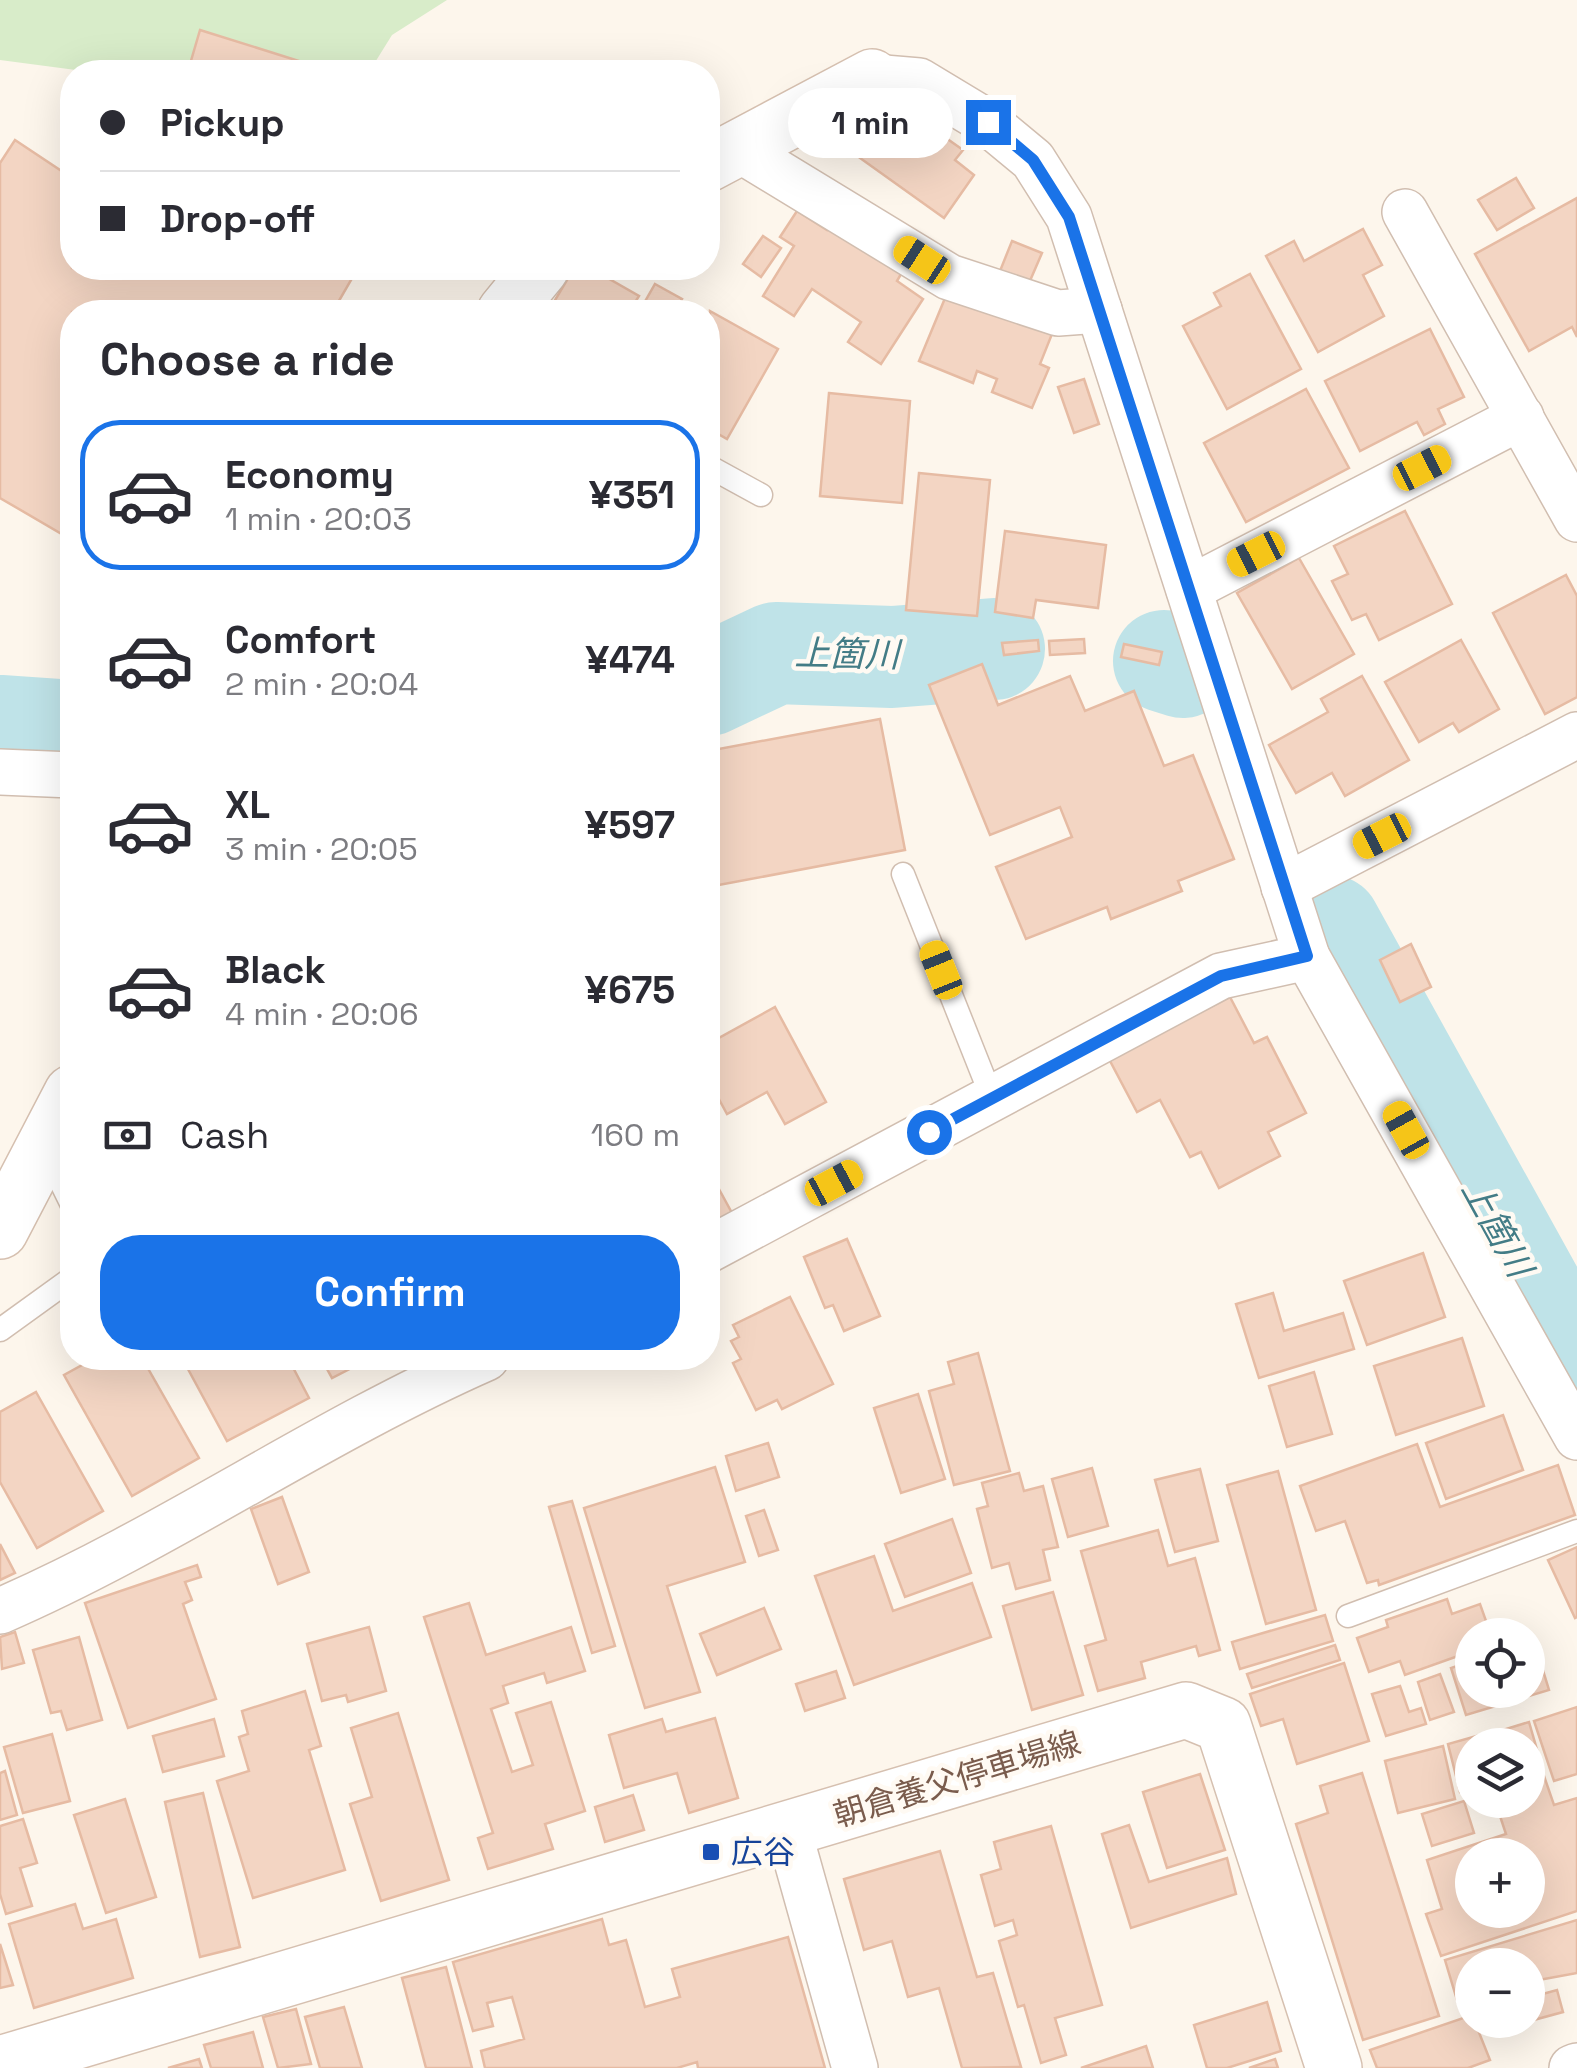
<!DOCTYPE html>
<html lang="en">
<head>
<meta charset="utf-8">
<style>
  body { margin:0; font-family:"Space Grotesk","Noto Sans JP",sans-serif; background:#f7f7f7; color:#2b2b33; height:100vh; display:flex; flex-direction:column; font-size:38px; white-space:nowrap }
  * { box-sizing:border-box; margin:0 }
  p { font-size:32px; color:#7c7c81 }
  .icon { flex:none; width:55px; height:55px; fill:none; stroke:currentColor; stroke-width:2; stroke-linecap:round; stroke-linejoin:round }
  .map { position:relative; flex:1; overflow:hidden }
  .details { position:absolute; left:60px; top:300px; width:660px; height:1070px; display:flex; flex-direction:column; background:#fff; border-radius:40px; box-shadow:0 10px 40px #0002 }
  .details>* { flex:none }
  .hud { position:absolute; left:60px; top:60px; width:660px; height:220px; border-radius:40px; box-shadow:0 10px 40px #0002; display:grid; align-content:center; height:220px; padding:0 40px; background:#fff }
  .fabs { position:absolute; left:1455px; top:1618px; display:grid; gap:20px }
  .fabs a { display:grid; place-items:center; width:90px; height:90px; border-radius:50%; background:#fff; box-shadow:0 10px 40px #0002; font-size:50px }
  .end { position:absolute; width:45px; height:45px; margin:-22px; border:12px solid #1a73e8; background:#fff; box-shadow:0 0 0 5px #fff }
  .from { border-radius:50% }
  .bubble { position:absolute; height:70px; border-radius:35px; background:#fff; box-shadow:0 10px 40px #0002; font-size:32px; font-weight:600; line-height:70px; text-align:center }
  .car { position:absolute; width:30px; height:60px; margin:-30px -15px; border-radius:12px; box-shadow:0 0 8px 2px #0007; background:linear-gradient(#f5c518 24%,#345 0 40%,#f5c518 0 76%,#345 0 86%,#f5c518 0) }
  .hud b { display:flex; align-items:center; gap:35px; height:95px; font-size:38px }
  .hud b+b { border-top:2px solid #e1e1e2 }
  .hud i { width:25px; height:25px; background:#2b2b33 }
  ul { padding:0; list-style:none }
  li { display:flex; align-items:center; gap:30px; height:150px; margin:0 20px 15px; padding:0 20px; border:5px solid transparent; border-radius:40px }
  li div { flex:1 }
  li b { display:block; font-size:38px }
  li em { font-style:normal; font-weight:600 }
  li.current { border-color:#1a73e8 }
  li>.icon { width:90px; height:90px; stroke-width:1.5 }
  h2 { padding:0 40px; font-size:45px; line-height:120px }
  .pay { display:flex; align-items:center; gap:25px; height:110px; padding:0 40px; font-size:38px }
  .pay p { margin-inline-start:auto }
  .cta { display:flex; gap:20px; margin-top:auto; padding:20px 40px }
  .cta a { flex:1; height:115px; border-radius:40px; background:#1a73e8; color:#fff; font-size:40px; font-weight:600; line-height:115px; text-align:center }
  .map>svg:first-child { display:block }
  .green { fill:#d8ecc9 }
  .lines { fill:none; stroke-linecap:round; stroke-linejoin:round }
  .river { stroke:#bfe3e8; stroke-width:102 }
  .building { fill:#f3d5c3; stroke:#e6bba3; stroke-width:2.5; fill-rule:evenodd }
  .service-casing { stroke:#d1beb0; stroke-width:25 }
  .minor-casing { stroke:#d1beb0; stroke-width:48 }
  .secondary-casing { stroke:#d6c0b0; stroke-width:58 }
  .service { stroke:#fff; stroke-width:22 }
  .minor { stroke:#fff; stroke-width:45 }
  .secondary { stroke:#fff; stroke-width:55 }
  .route { stroke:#1a73e8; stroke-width:12 }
  .transit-dot { fill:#1a4fb4; stroke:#fffaf3; stroke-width:4 }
  .labels { text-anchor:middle; stroke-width:9; stroke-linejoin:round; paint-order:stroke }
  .street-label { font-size:32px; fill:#7a5c4d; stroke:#fffaf3 }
  .transit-label { font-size:32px; fill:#164399; stroke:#fffaf3; text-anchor:start }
  .water-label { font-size:35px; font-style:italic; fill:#437c86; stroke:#fffaf3 }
</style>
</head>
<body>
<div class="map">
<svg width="1577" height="2068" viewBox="0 0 1577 2068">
  <rect width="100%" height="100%" fill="#fdf6ec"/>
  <path class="green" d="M0 0H447L392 35 369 72H91L0 60Z"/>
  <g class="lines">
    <g class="river">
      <path d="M1164 661 1183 667"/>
      <path d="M708 685 776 653 892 657 994 649"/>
      <path d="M0 726 72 731"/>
      <path d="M1330 926 1577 1372"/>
    </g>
  </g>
  <g class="building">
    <path d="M200 30 318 67 316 72 188 71Z"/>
    <path d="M898 104 963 150 955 160 974 175 944 218 860 158Z"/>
    <path d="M15 140 72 178V268H358L333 311 336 312H72V540L0 498V163Z"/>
    <path d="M1516 178 1534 208 1497 230 1478 200Z"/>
    <path d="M1577 198V337L1572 327 1529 351 1475 254Z"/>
    <path d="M797 211 827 230 832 222 904 269 897 281 923 299 881 364 848 342 861 322 812 289 794 316 763 296 794 246 780 237Z"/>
    <path d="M1363 229 1382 265 1363 275 1384 316 1318 352 1266 256 1294 241 1304 261Z"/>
    <path d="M763 236 781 248 761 277 743 264Z"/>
    <path d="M1012 241 1042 253 1029 283 1000 271Z"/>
    <path d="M574 268H590L639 296 629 312H548Z"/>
    <path d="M1250 274 1301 369 1227 409 1183 326 1221 306 1214 293Z"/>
    <path d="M655 284 682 299 674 312H639Z"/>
    <path d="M948 291 1052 334 1040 364 1049 368 1032 408 992 392 997 379 977 371 973 383 919 361Z"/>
    <path d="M710 311 778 349 727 439 708 428Z"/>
    <path d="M1430 329 1464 397 1438 409 1445 424 1424 435 1417 422 1360 451 1325 381Z"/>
    <path d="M1084 379 1099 424 1074 433 1058 387Z"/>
    <path d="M1306 389 1349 468 1246 522 1204 443Z"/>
    <path d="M829 393 910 401 902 503 820 496Z"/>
    <path d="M919 473 990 480 977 616 906 610Z"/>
    <path d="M1405 511 1452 604 1379 640 1366 614 1352 620 1332 581 1348 574 1334 546Z"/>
    <path d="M1005 531 1106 545 1098 608 1036 600 1033 618 995 612Z"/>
    <path d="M1299 558 1354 654 1292 689 1237 593Z"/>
    <path d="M1566 575 1577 596V697L1545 714 1493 613Z"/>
    <path d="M1084 639 1085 653 1050 655 1049 641Z"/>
    <path d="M1038 640 1039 651 1004 655 1002 643Z"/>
    <path d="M1461 640 1499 709 1459 732 1453 723 1419 742 1385 682Z"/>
    <path d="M1124 644 1162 652 1159 665 1121 657Z"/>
    <path d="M982 664 998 705 1070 676 1085 711 1134 691 1164 766 1193 755 1234 859 1178 881 1182 891 1111 919 1107 907 1026 939 996 867 1072 837 1060 807 990 835 929 685Z"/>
    <path d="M1362 676 1409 760 1345 796 1332 773 1296 793 1269 745 1328 712 1321 699Z"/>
    <path d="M880 719 905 850 708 887V751Z"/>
    <path d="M1411 944 1431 987 1400 1002 1380 960Z"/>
    <path d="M1230 997 1254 1043 1267 1037 1306 1113 1268 1132 1280 1156 1219 1188 1201 1152 1190 1157 1160 1100 1137 1112 1109 1059Z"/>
    <path d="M775 1007 826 1102 785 1124 767 1092 727 1114 708 1079V1044Z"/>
    <path d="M708 1169 732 1213 708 1227Z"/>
    <path d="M847 1239 880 1316 844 1331 833 1305 825 1308 804 1257Z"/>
    <path d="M1423 1253 1445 1317 1367 1345 1344 1281Z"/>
    <path d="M1273 1293 1284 1331 1343 1313 1354 1349 1259 1378 1236 1304Z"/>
    <path d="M790 1297 833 1384 782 1409 777 1400 756 1410 733 1363 741 1359 731 1341 739 1337 733 1325Z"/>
    <path d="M1462 1338 1484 1406 1396 1435 1374 1366Z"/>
    <path d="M978 1353 1010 1471 954 1485 929 1391 954 1384 948 1362Z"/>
    <path d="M95 1358H142L199 1458 132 1496 64 1375Z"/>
    <path d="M182 1358H288L309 1398 227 1441Z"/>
    <path d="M321 1358H371L332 1378Z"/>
    <path d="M1314 1372 1332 1434 1287 1447 1269 1386Z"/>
    <path d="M36 1392 103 1511 37 1548 0 1482V1412Z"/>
    <path d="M918 1394 945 1479 901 1493 874 1408Z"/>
    <path d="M1503 1415 1523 1470 1446 1499 1426 1443Z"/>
    <path d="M768 1443 779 1477 736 1491 726 1456Z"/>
    <path d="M1417 1444 1440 1507 1558 1465 1575 1515 1379 1585 1378 1580 1367 1583 1345 1521 1316 1531 1300 1486Z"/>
    <path d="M715 1467 745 1562 667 1586 700 1692 645 1708 584 1508Z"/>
    <path d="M1092 1468 1108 1526 1068 1537 1052 1479Z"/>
    <path d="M1200 1469 1218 1541 1175 1552 1155 1480Z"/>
    <path d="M1278 1471 1316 1610 1266 1624 1227 1485Z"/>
    <path d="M1019 1473 1024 1491 1043 1486 1058 1547 1043 1550 1050 1580 1016 1589 1009 1563 992 1568 977 1509 988 1506 982 1483Z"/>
    <path d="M282 1497 309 1572 278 1584 251 1509Z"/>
    <path d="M572 1501 615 1646 592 1653 549 1507Z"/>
    <path d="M764 1510 778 1550 759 1556 746 1516Z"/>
    <path d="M952 1519 971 1573 905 1597 885 1544Z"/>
    <path d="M1158 1530 1168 1566 1195 1558 1220 1650 1199 1656 1196 1646 1141 1662 1145 1678 1098 1691 1085 1646 1106 1640 1081 1551Z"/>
    <path d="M0 1544 15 1573 0 1580Z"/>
    <path d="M1577 1547V1617L1575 1618 1548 1560Z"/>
    <path d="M874 1556 893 1611 972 1583 991 1637 854 1685 815 1576Z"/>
    <path d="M197 1565 201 1577 185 1582 192 1600 183 1604 216 1699 128 1728 85 1603Z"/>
    <path d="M1053 1592 1083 1695 1032 1710 1003 1606Z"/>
    <path d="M1447 1599 1452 1614 1480 1604 1491 1635H1472V1651L1405 1675 1400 1661 1369 1672 1357 1638 1388 1627 1386 1620Z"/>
    <path d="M469 1603 486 1655 571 1627 585 1671 547 1683 544 1673 503 1686 508 1703 491 1709 512 1772 533 1765 516 1713 551 1702 585 1811 545 1824 553 1849 488 1869 478 1838 493 1833 424 1617Z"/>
    <path d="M764 1608 781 1649 717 1675 700 1634Z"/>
    <path d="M1325 1615 1333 1641 1240 1669 1232 1642Z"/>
    <path d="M369 1627 386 1691 348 1702 346 1695 322 1701 307 1644Z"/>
    <path d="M15 1632 24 1663 2 1669 0 1637Z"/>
    <path d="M79 1637 102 1720 67 1730 61 1711 51 1713 33 1650Z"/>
    <path d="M1534 1641 1549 1690 1466 1715 1451 1668 1472 1661V1690H1528V1643Z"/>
    <path d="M1335 1645 1340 1660 1252 1688 1247 1674Z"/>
    <path d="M1344 1663 1369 1741 1297 1764 1283 1719 1261 1726 1250 1694Z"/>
    <path d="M836 1671 845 1698 805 1711 796 1684Z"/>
    <path d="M1440 1674 1454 1712 1430 1720 1418 1682Z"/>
    <path d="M1400 1686 1409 1712 1421 1708 1426 1724 1386 1736 1372 1694Z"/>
    <path d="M305 1691 321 1746 309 1750 345 1870 253 1898 217 1781 249 1771 239 1737 248 1734 242 1711Z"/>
    <path d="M1577 1707V1774L1554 1781 1534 1721Z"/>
    <path d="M398 1713 449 1880 381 1901 350 1804 372 1797 351 1728Z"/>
    <path d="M715 1718 738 1798 689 1813 677 1773 624 1788 609 1735 662 1719 666 1732Z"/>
    <path d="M214 1719 224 1756 163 1772 153 1736Z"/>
    <path d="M1529 1722 1542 1767 1528 1771V1745H1499L1496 1732Z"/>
    <path d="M1487 1733 1491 1745H1472V1788L1460 1792 1448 1744Z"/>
    <path d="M52 1734 70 1801 23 1813 4 1747Z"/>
    <path d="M1443 1746 1455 1799 1398 1813 1385 1761Z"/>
    <path d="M5 1771 17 1815 0 1820V1773Z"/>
    <path d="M1362 1773 1439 2016 1363 2040 1296 1824 1328 1813 1320 1786Z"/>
    <path d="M1200 1774 1225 1850 1167 1868 1143 1792Z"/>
    <path d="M1544 1776 1554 1805 1577 1798V1911L1441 1956 1426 1914 1442 1909 1427 1860 1506 1834 1500 1816 1512 1812 1508 1800H1528V1781ZM1472 1855H1528V1910H1472Z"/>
    <path d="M203 1793 240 1947 200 1957 165 1802Z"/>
    <path d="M633 1795 644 1830 605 1842 595 1807Z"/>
    <path d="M125 1799 156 1897 106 1913 74 1815Z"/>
    <path d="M1464 1801 1474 1833 1432 1846 1422 1814Z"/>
    <path d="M23 1819 37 1863 20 1868 32 1906 6 1914 0 1894V1826Z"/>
    <path d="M1129 1825 1149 1882 1227 1858 1236 1894 1131 1928 1102 1834Z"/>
    <path d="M1051 1826 1102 2005 1055 2018 1066 2055 1041 2063 1024 2005 1018 2007 999 1941 1017 1935 1013 1920 995 1926 981 1875 1001 1869 994 1842Z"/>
    <path d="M940 1851 977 1977 993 1973 1021 2067 962 2068 939 1988 908 1997 892 1941 864 1950 844 1879Z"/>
    <path d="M75 1904 83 1929 116 1919 133 1978 34 2008 9 1924Z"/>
    <path d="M602 1919 609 1945 626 1940 645 2007 680 1997 672 1969 788 1937 825 2068H698L697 2062 677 2068H485L481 2051 524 2039 512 1997 487 2003 493 2026 473 2031 453 1962Z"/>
    <path d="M1577 1920V1973L1528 1982V1965H1472V2006L1460 2010 1445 1960Z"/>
    <path d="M0 1944 13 1985 0 1988Z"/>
    <path d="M446 1967 472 2068H426L402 1978Z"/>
    <path d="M1557 1990 1563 2012 1497 2030 1495 2020H1528V1998Z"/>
    <path d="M1267 2002 1281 2051 1227 2068H1207L1194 2025Z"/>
    <path d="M344 2007 362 2068H320L305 2017Z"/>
    <path d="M296 2009 311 2064 278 2068 263 2017Z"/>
    <path d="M1472 2015 1490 2060 1468 2068H1377L1370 2050Z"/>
    <path d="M253 2032 263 2068H211L204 2045Z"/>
    <path d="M1146 2046 1153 2068H1081Z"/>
    <path d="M199 2059 202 2068H168Z"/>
    <path d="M1275 2059 1278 2068H1249Z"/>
  </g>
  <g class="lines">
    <defs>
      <g id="service">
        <path d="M708 466 761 495"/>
        <path d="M903 874 992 1098"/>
        <path d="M45 1150 72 1205"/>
        <path d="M0 1330 72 1278"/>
        <path d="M1348 1616 1577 1531"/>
      </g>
      <g id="minor">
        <path d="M872 77 919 81 987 122 1033 160 1069 217 1307 957 1577 1437"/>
        <path d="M737 148 949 277 1058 313 1099 310"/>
        <path d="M1405 212 1577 519"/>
        <path d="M1189 589 1521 417"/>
        <path d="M0 772 72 775"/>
        <path d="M1284 887 1577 735"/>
        <path d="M708 1250 1221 976 1307 957"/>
        <path d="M0 1611C168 1538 318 1432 486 1358"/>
        <path d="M788 1829 855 2068"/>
        <path d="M1572 2068 1577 2066"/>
      </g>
      <g id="secondary">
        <path d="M708 164 872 77"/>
        <path d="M505 312 541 268"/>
        <path d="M0 1231 72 1093"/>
        <path d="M0 2064 1186 1710 1223 1725 1334 2068"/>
      </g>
    </defs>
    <use href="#service" class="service-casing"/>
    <use href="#minor" class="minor-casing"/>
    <use href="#secondary" class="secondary-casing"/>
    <use href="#service" class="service"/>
    <use href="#minor" class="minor"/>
    <use href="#secondary" class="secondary"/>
  </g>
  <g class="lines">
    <path class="route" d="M929 1132 1221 976 1307 956 1069 217 1033 160 988 122"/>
  </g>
  <rect class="transit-dot" x="701" y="1842" width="20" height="20" rx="5"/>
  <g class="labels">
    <g class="street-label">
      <text transform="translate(957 1779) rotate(-17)" y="11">朝倉養父停車場線</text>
    </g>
    <g class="transit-label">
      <text x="731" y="1863">広谷</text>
    </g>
    <g class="water-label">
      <text transform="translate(847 654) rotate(1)" y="12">上箇川</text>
      <text transform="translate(1497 1228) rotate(61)" y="12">上箇川</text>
    </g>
  </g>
</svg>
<div class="fabs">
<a><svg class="icon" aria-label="locate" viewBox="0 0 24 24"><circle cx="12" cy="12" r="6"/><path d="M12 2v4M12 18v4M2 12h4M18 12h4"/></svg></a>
<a><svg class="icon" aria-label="layers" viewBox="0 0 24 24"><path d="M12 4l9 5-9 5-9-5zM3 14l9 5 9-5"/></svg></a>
<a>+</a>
<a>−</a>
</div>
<i class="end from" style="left:929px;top:1132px"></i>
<i class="end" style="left:988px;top:122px"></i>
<div class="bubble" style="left:788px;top:88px;width:165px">1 min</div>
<i class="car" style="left:922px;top:260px;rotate:303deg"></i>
<i class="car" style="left:1422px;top:468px;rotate:63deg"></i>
<i class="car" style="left:1256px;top:554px;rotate:243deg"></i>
<i class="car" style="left:1382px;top:836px;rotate:243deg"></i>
<i class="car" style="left:941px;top:970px;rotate:338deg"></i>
<i class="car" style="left:1406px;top:1130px;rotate:331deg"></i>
<i class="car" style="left:834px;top:1183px;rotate:62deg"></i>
<div class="hud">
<b><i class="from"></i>Pickup</b>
<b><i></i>Drop-off</b>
</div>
<section class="details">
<h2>Choose a ride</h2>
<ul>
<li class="current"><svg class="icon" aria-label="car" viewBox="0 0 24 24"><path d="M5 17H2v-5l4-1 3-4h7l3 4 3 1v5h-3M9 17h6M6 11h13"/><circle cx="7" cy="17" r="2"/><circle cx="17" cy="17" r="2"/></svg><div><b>Economy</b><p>1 min · 20:03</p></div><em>¥351</em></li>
<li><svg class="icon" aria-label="car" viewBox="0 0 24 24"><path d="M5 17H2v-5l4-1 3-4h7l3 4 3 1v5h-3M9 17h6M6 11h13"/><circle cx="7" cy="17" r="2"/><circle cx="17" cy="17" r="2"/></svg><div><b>Comfort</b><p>2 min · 20:04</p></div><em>¥474</em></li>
<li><svg class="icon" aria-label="car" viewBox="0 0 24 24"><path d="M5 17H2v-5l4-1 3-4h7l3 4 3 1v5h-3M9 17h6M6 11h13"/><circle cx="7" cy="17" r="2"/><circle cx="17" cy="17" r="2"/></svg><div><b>XL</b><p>3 min · 20:05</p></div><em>¥597</em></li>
<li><svg class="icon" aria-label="car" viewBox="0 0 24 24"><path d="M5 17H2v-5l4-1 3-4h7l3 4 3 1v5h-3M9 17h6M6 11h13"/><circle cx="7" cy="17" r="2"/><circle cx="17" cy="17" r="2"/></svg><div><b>Black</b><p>4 min · 20:06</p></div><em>¥675</em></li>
</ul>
<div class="pay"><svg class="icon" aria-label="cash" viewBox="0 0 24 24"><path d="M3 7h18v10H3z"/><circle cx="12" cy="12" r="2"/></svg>Cash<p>160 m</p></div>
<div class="cta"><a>Confirm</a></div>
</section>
</div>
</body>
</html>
